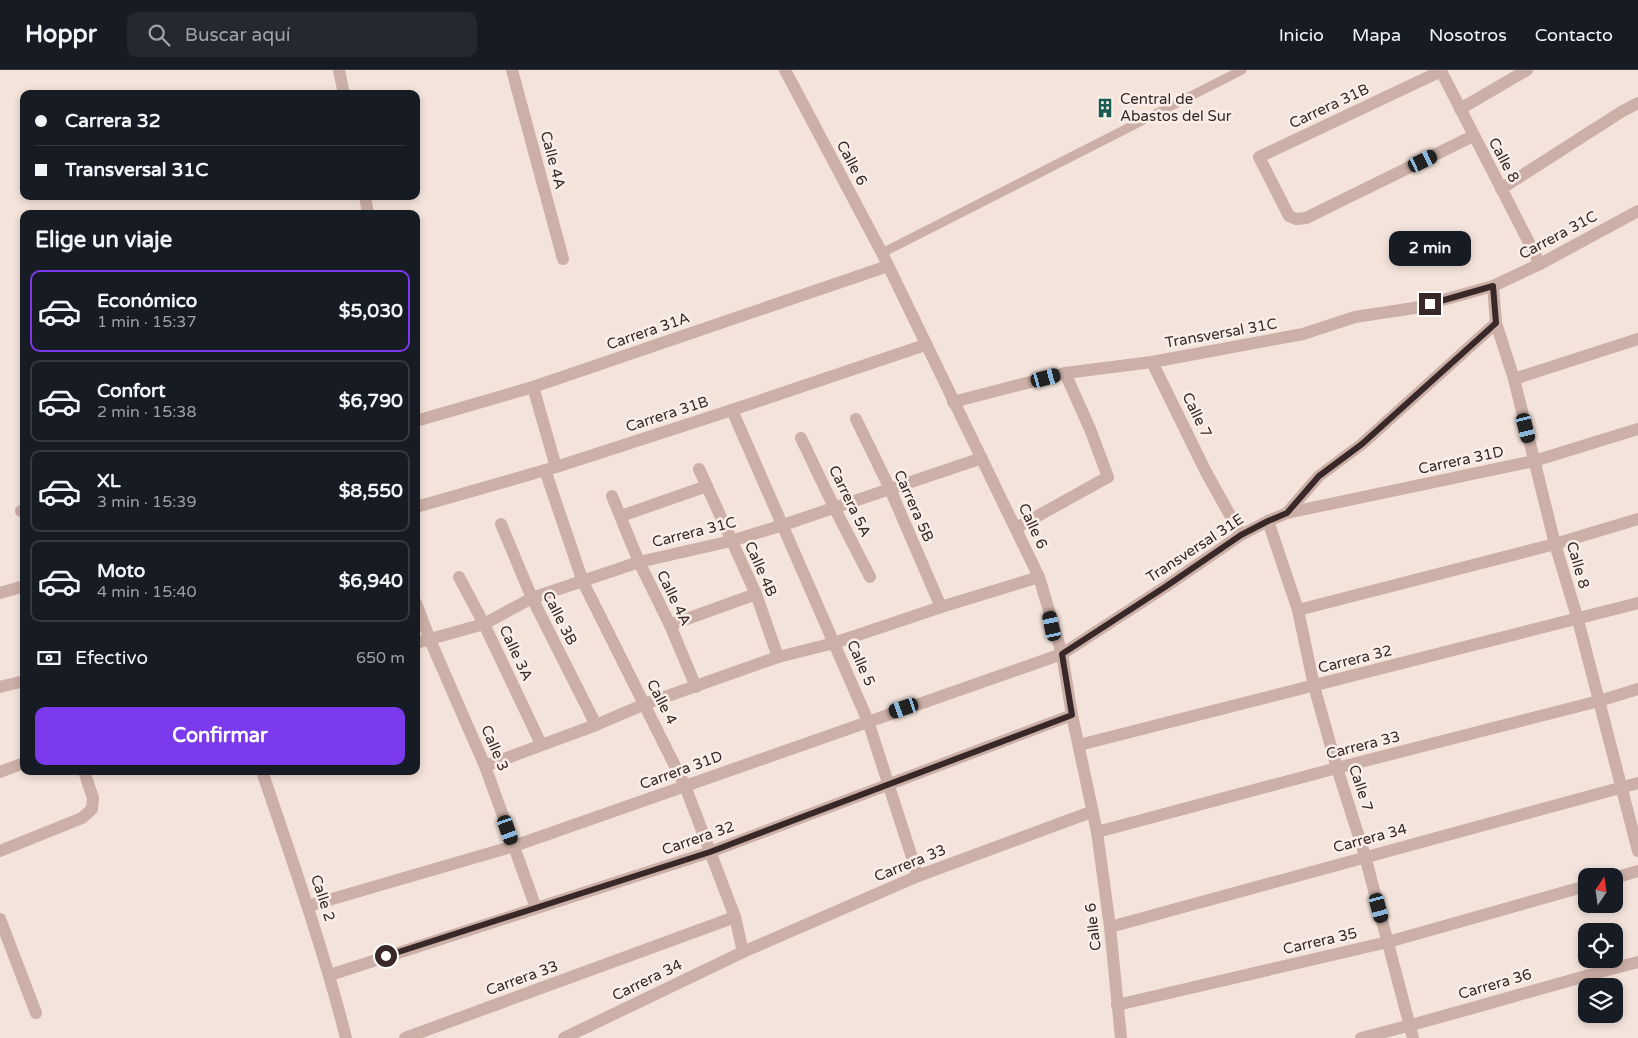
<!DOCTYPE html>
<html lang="es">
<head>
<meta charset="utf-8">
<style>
  body { margin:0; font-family:"Varela Round",sans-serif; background:#242831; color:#f1f3f6; height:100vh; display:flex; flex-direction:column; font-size:19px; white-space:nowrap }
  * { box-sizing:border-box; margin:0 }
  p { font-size:16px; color:#9ea1a6 }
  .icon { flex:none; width:28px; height:28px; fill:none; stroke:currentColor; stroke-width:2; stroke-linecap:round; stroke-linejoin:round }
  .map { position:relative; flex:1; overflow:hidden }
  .panel { position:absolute; left:20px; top:140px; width:400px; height:565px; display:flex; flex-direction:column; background:#171b24; border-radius:10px; box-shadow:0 2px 8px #0003 }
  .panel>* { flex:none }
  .top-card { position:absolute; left:20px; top:20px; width:400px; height:110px; border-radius:10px; box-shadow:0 2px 8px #0003; display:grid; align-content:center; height:110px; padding:0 15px; background:#171b24 }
  .needle { width:32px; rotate:13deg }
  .buttons { position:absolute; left:1578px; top:798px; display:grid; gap:10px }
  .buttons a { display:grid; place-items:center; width:45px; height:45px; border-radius:10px; background:#171b24; box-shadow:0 2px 8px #0003; font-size:25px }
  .end { position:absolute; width:22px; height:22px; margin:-11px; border:6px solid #382928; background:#fff; box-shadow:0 0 0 2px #fff }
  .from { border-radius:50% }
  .bubble { position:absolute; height:35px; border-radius:10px; background:#171b24; box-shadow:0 2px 8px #0003; font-size:16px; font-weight:700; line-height:35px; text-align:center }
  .car { position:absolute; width:15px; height:30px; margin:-15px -8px; border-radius:6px; box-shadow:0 0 4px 1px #0007; background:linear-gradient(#222 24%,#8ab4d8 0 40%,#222 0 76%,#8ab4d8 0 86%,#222 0) }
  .top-card b { display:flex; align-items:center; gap:18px; height:48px; font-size:19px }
  .top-card b+b { border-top:1px solid #363941 }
  .top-card i { width:12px; height:12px; background:#f1f3f6 }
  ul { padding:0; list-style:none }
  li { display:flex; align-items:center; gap:15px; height:82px; margin:0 10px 8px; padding:0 5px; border:2px solid #363941; border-radius:10px }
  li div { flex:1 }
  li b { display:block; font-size:19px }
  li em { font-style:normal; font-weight:700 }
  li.active { border-color:#7c3aed }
  li>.icon { width:45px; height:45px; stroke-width:1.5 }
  h2 { padding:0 15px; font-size:22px; line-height:60px }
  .pay { display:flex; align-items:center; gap:12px; height:55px; padding:0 15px; font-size:19px }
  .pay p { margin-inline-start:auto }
  .primary-button { display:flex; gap:10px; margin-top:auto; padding:10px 15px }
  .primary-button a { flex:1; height:58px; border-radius:10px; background:#7c3aed; color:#fff; font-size:20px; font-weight:700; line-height:58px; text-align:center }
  header { display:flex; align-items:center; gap:30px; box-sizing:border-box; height:70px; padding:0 25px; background:#171b24; border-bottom:1px solid #363941 }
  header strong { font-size:24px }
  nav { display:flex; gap:28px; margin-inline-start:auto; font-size:18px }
  .search { width:350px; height:45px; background:#242831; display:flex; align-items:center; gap:12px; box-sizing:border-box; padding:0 18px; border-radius:10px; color:#9ea1a6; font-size:19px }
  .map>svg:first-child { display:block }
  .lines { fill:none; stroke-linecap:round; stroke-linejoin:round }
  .service { stroke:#ccafa6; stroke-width:9 }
  .minor { stroke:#ccafa6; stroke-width:12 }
  .tertiary { stroke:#ccafa6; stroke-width:12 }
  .route { stroke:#382928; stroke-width:6 }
  .labels { text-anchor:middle; stroke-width:5; stroke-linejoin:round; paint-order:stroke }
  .poi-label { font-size:15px; fill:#382928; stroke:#faeee8; text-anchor:start }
  .street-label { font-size:15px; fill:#382928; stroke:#faeee8 }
</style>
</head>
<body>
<header>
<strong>Hoppr</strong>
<div class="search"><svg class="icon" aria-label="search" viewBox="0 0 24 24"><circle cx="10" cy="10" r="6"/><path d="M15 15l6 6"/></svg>Buscar aquí</div>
<nav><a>Inicio</a><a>Mapa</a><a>Nosotros</a><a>Contacto</a></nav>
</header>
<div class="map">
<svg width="1638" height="968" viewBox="0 0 1638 968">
  <rect width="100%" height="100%" fill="#f3e3db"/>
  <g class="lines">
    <path class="service" d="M882 183 1242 0"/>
    <g class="minor">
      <path d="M339 0 344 24"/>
      <path d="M512 0 563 189"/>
      <path d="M1460 39 1527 0"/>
      <path d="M1473 66 1306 148 1296 149 1289 146 1259 87 1441 1 1540 194"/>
      <path d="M1501 119 1621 42 1638 33"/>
      <path d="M365 126 368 144"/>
      <path d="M1493 216 1496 253 1514 309 1555 474 1578 550 1638 781"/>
      <path d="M1152 292 1206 402 1241 465"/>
      <path d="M1514 309 1638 269"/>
      <path d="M533 317 556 397"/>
      <path d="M953 332 1065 303 1152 292 1303 264 1355 247 1414 238 1493 216 1540 194 1638 141"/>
      <path d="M732 340 868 651 918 806"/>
      <path d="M856 349 890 419 941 537"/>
      <path d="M416 351 533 317 888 196"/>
      <path d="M801 368 834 437 870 507"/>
      <path d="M699 399 756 524 778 587"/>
      <path d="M545 400 583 512 685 716 735 847 743 882"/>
      <path d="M612 426 639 492 670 555 696 617"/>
      <path d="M416 437 556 397 732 340 925 275"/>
      <path d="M21 441 24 440"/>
      <path d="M1287 443 1534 391 1638 359"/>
      <path d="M621 446 707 416"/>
      <path d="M1268 451 1298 540 1314 616 1337 698 1365 786 1413 968"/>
      <path d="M501 454 532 528 596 655"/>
      <path d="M1016 458 1108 407 1090 359 1065 303"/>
      <path d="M459 507 484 554 541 674"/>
      <path d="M0 523 24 516"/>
      <path d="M416 533 430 570 485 696 536 838"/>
      <path d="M1298 540 1555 474 1638 449"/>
      <path d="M670 555 756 524"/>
      <path d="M416 573 484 554 532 528 639 492 731 471 783 455 982 388"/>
      <path d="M0 617 24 611"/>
      <path d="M1079 675 1638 533"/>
      <path d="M485 696 596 655 645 634 778 587 834 573 941 537 1039 507"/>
      <path d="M262 701C292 790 323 877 346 968"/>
      <path d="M0 702 24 693"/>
      <path d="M1097 762 1337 698 1599 631 1638 619"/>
      <path d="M0 781 82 748 92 739 93 728 84 701"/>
      <path d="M1614 808 1638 801"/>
      <path d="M308 836 514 776 1062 584 1165 517 1241 465 1268 451 1287 443 1319 406 1362 374 1496 253"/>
      <path d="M0 849 36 943"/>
      <path d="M1110 857 1638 713"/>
      <path d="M330 905 710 782 1072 645"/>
      <path d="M1117 935 1388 872 1586 816"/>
      <path d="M405 968 735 847"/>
      <path d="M564 968 743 882 918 806 1091 742"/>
      <path d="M1361 968C1454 945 1545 916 1638 892"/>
    </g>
    <path class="tertiary" d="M785 0 882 183 1039 507 1062 584 1072 645 1097 762 1110 857 1121 968"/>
  </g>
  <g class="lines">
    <path class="route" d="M386 886 710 782 1072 645 1062 584 1165 517 1241 465 1268 451 1287 443 1319 406 1362 374 1496 253 1493 216 1430 234"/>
  </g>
  <defs>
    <symbol id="building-bare" viewBox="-9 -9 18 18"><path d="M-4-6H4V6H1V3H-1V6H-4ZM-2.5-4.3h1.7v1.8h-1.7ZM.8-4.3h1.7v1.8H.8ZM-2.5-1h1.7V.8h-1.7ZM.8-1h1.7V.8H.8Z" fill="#1b5b52" stroke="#faeee8" stroke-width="2.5" paint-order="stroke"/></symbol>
  </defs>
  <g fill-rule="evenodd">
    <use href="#building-bare" x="1091" y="24" width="28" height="28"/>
  </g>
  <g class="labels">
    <g class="poi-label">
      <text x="1120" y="34">Central de<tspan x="1120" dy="17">Abastos del Sur</tspan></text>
    </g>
    <g class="street-label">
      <text transform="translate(1329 36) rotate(-25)" y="5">Carrera 31B</text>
      <text transform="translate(553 90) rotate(75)" y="5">Calle 4A</text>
      <text transform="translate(1504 90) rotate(62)" y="5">Calle 8</text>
      <text transform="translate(852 93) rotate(62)" y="5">Calle 6</text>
      <text transform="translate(1558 165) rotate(-28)" y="5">Carrera 31C</text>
      <text transform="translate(648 261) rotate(-19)" y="5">Carrera 31A</text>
      <text transform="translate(1221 263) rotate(-10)" y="5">Transversal 31C</text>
      <text transform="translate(667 344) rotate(-18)" y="5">Carrera 31B</text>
      <text transform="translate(1197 345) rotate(64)" y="5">Calle 7</text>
      <text transform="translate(1461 390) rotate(-12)" y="5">Carrera 31D</text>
      <text transform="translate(850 431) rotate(64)" y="5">Carrera 5A</text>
      <text transform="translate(914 436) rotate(66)" y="5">Carrera 5B</text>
      <text transform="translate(1033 456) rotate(65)" y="5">Calle 6</text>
      <text transform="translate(694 462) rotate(-14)" y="5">Carrera 31C</text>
      <text transform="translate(1195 478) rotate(-33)" y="5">Transversal 31E</text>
      <text transform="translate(1578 495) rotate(74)" y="5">Calle 8</text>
      <text transform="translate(761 499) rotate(66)" y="5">Calle 4B</text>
      <text transform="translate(674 528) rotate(64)" y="5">Calle 4A</text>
      <text transform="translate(560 548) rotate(63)" y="5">Calle 3B</text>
      <text transform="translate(516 583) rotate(65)" y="5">Calle 3A</text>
      <text transform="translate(1355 589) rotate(-14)" y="5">Carrera 32</text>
      <text transform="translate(861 593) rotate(66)" y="5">Calle 5</text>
      <text transform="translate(662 632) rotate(63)" y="5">Calle 4</text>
      <text transform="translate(1363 675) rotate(-14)" y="5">Carrera 33</text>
      <text transform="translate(495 678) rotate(67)" y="5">Calle 3</text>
      <text transform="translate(681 700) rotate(-20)" y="5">Carrera 31D</text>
      <text transform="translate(1361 718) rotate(72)" y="5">Calle 7</text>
      <text transform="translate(698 768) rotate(-19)" y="5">Carrera 32</text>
      <text transform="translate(1370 768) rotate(-15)" y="5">Carrera 34</text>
      <text transform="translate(910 793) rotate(-22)" y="5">Carrera 33</text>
      <text transform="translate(323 828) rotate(72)" y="5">Calle 2</text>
      <text transform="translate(1093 857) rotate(-97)" y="5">Calle 6</text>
      <text transform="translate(1320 871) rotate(-13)" y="5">Carrera 35</text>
      <text transform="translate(522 908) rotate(-20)" y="5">Carrera 33</text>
      <text transform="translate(647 910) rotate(-26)" y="5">Carrera 34</text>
      <text transform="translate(1495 914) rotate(-16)" y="5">Carrera 36</text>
    </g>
  </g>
</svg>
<div class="buttons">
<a><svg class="needle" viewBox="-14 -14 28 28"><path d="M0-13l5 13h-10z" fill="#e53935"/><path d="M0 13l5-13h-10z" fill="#9ea1a6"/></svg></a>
<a><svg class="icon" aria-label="locate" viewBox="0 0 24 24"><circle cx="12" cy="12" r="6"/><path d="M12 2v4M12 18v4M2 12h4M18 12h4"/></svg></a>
<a><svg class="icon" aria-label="layers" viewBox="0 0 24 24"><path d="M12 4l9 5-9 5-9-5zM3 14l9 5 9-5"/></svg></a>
</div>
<i class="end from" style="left:386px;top:886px"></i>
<i class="end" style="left:1430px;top:234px"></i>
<div class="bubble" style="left:1389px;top:161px;width:82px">2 min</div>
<i class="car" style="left:1423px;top:91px;rotate:64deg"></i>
<i class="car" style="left:1046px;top:308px;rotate:75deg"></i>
<i class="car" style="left:1526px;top:358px;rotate:166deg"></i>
<i class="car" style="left:1052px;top:556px;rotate:348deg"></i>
<i class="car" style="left:904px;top:638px;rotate:251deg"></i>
<i class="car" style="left:508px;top:760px;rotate:161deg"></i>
<i class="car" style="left:1379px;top:838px;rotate:165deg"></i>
<div class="top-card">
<b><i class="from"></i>Carrera 32</b>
<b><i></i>Transversal 31C</b>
</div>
<section class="panel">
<h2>Elige un viaje</h2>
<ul>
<li class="active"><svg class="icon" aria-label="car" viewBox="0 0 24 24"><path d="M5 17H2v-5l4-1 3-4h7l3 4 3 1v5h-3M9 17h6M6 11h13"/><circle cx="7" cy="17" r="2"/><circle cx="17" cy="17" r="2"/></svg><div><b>Económico</b><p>1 min · 15:37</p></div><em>$5,030</em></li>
<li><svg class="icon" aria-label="car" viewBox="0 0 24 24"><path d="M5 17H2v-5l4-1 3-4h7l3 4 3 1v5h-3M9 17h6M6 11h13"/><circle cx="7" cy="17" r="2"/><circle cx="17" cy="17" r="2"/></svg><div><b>Confort</b><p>2 min · 15:38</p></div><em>$6,790</em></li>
<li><svg class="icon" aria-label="car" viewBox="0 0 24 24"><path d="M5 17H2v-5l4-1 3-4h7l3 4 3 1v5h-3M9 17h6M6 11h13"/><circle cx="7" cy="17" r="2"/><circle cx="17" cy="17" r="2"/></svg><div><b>XL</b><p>3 min · 15:39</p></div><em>$8,550</em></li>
<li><svg class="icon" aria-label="car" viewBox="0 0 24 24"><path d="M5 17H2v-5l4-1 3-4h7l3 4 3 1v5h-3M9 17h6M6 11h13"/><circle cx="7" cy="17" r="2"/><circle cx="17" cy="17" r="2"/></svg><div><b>Moto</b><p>4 min · 15:40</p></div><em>$6,940</em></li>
</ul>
<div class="pay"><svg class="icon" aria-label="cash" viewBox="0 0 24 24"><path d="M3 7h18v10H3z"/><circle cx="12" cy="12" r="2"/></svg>Efectivo<p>650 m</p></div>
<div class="primary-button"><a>Confirmar</a></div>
</section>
</div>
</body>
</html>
